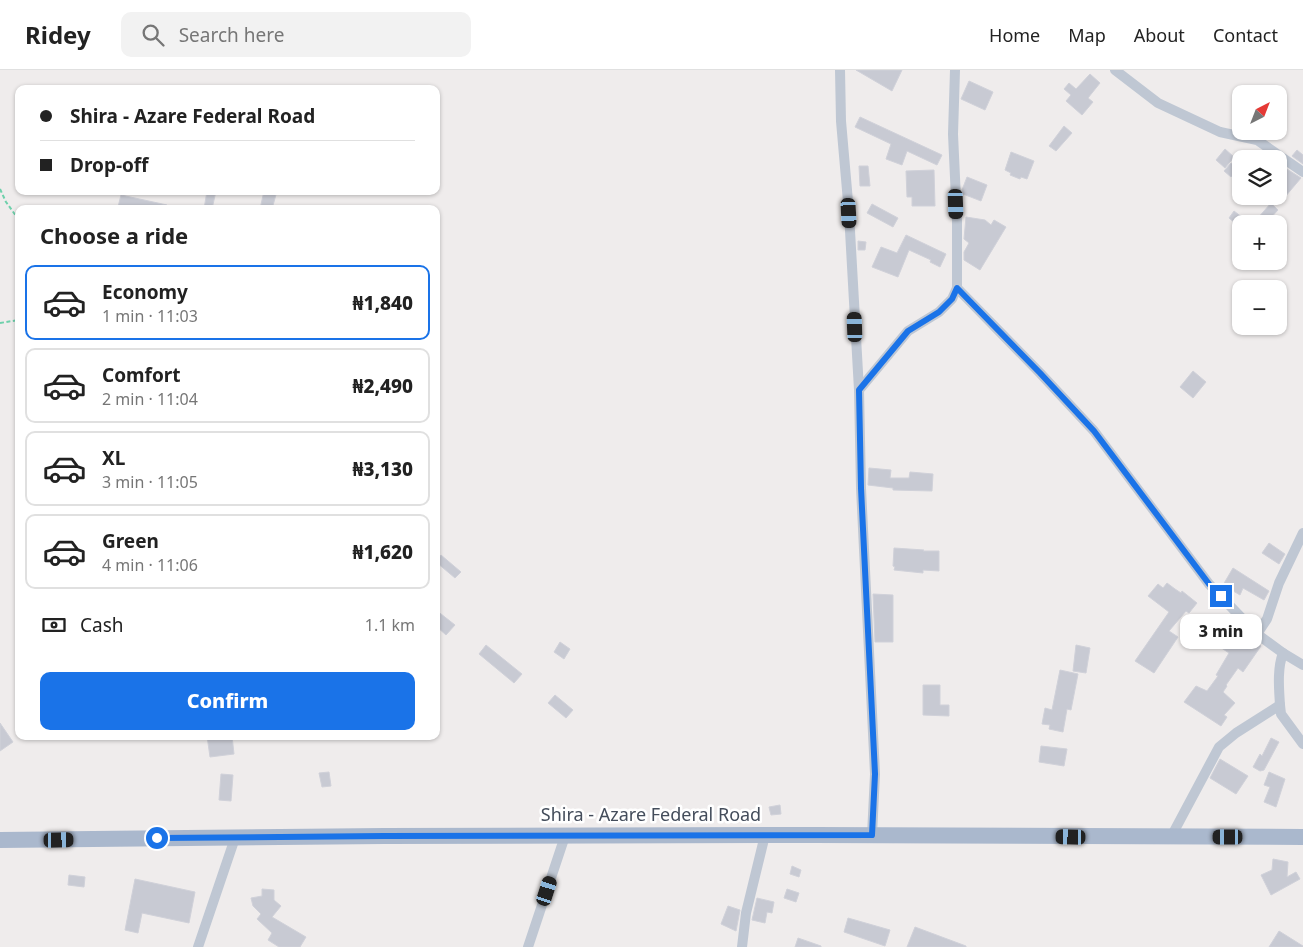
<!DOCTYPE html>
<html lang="en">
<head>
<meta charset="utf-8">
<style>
  body { margin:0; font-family:"Noto Sans",sans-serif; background:#f2f2f2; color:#222; height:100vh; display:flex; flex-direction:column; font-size:19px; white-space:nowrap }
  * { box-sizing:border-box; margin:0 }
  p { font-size:16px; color:#767676 }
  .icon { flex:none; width:28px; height:28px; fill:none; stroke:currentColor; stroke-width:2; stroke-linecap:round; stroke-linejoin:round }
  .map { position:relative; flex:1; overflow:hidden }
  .sheet { position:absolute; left:15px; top:135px; width:425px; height:535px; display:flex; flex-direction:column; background:#fff; border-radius:10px; box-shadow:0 1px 4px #0004 }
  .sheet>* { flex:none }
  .top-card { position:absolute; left:15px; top:15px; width:425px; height:110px; border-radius:10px; box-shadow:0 1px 4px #0004; display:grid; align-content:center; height:110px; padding:0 25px; background:#fff }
  .needle { width:32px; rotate:42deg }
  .buttons { position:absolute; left:1232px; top:15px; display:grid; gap:10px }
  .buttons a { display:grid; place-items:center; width:55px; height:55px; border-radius:10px; background:#fff; box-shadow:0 1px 4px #0004; font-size:25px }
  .end { position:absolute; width:22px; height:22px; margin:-11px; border:6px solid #1a73e8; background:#fff; box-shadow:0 0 0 2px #fff }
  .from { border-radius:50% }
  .bubble { position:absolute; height:35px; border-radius:10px; background:#fff; box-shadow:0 1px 4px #0004; font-size:16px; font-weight:800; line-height:35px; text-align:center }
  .car { position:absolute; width:15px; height:30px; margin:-15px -8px; border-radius:6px; box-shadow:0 0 4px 1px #0007; background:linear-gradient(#222 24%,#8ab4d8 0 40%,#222 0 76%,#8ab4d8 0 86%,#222 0) }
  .top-card b { display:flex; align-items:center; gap:18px; height:48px; font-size:19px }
  .top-card b+b { border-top:1px solid #e0e0e0 }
  .top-card i { width:12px; height:12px; background:#222 }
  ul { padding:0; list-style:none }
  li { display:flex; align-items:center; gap:15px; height:75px; margin:0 10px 8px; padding:0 15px; border:2px solid #e0e0e0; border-radius:10px }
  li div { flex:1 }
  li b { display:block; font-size:19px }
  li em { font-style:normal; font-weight:800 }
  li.on { border-color:#1a73e8 }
  li>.icon { width:45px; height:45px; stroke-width:1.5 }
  h2 { padding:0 25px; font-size:22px; line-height:60px }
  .pay { display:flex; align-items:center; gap:12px; height:55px; padding:0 25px; font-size:19px }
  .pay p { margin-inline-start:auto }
  .primary-button { display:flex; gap:10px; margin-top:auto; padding:10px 25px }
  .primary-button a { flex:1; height:58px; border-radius:10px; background:#1a73e8; color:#fff; font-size:20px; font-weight:800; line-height:58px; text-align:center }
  header { display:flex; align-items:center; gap:30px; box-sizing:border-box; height:70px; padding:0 25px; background:#fff; border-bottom:1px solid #e0e0e0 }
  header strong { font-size:24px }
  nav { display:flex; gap:28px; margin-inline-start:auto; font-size:18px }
  .search { width:350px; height:45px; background:#f2f2f2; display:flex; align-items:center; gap:12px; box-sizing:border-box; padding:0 18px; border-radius:10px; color:#767676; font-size:19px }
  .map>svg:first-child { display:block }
  .building { fill:#c8cad3; stroke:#d0d1d9 }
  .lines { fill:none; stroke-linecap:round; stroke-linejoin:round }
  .path { stroke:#6ed0ab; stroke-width:2; stroke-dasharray:4 2.5; stroke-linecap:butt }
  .street { stroke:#bfc7d3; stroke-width:10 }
  .primary { stroke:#aab8cd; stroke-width:16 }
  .route { stroke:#1a73e8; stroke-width:6 }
  .labels { text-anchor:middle; stroke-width:5; stroke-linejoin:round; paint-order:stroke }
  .street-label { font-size:18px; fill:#444d5b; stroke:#fff }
</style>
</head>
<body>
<header>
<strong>Ridey</strong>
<div class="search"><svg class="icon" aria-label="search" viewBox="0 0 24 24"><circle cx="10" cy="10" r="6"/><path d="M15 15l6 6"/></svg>Search here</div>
<nav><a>Home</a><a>Map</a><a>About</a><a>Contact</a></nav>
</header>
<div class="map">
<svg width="1303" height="877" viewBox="0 0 1303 877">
  <rect width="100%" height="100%" fill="#efecec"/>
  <g class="building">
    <path d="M856 0H902L892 21Z"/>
    <path d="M1090 4 1100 13 1088 28 1093 32 1082 45 1066 31 1071 25 1064 19 1069 13 1076 19Z"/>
    <path d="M969 11 993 22 985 40 961 29Z"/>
    <path d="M860 47 942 85 937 95 907 81 902 95 886 89 891 74 855 57Z"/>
    <path d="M1064 56 1072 63 1056 81 1049 76Z"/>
    <path d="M1225 79 1234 87 1225 98 1216 90Z"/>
    <path d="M1297 80 1303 85V94L1292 86Z"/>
    <path d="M1011 82 1034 91 1027 109 1021 107 1020 109 1010 105 1011 103 1005 100Z"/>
    <path d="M1231 93 1238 99 1231 107 1224 101Z"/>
    <path d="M1279 94 1301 108 1279 134V114L1284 107 1279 103Z"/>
    <path d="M859 96H868L870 116H860Z"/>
    <path d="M934 100 935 136H912V127H907L906 101Z"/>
    <path d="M967 107 987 115 981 131 963 124 962 120Z"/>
    <path d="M207 121H216L212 139H204Z"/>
    <path d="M264 121H277L272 139H260Z"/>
    <path d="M121 125 167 135V139H128L118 137Z"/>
    <path d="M1271 133 1278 140 1265 154H1262L1257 149Z"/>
    <path d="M872 134 898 148 893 157 867 143Z"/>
    <path d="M1234 141 1247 151 1245 154H1241V158L1229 148Z"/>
    <path d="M966 147 985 150 991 155 994 150 1006 157 980 200 964 190V182L969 173 964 169Z"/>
    <path d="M906 165 946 184 940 197 930 192 931 190 909 180 898 207 872 197 881 177 897 183Z"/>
    <path d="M858 171 866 172 865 180H858Z"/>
    <path d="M1193 301 1206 312 1193 328 1180 317Z"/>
    <path d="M869 398 891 400 890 408H909L910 402 933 404 932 421 893 420V418L868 415Z"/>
    <path d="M1269 473 1285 484 1279 494 1262 483Z"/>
    <path d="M894 478 924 480 923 481H939V501L923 500V503L894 500 895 497 893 496Z"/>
    <path d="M441 485 461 502 455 508 436 492Z"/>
    <path d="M1233 498 1269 521 1264 530 1243 518 1240 525 1223 515Z"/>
    <path d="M1167 513 1175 519 1181 523 1182 521 1197 533 1189 543 1186 541 1169 561 1178 567 1154 603 1135 591 1169 542 1148 526 1158 514 1163 518Z"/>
    <path d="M873 524 893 525V572H875Z"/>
    <path d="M436 540 455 555 446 565 436 556Z"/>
    <path d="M1216 545 1261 576 1243 602 1238 598 1226 615 1227 616 1223 622 1235 633 1224 645 1227 647 1221 656 1184 632 1196 616 1207 621 1218 606 1216 605 1229 583 1202 565Z"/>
    <path d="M560 572 570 579 564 589 554 582Z"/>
    <path d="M486 575 522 604 514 613 479 584Z"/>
    <path d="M1076 575 1090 578 1086 603 1073 601Z"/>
    <path d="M1060 600 1078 604 1071 640 1067 639 1063 662 1049 659 1050 655 1042 654 1045 638 1052 640Z"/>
    <path d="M923 615H940V635H949V646L923 645Z"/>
    <path d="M555 625 573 640 566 648 548 633Z"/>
    <path d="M0 653 13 672 0 681Z"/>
    <path d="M207 666H232L234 684 210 687Z"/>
    <path d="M1271 668 1279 672 1264 700 1260 701 1253 697 1260 684 1262 686Z"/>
    <path d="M1041 676 1067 679 1064 696 1039 692Z"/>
    <path d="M1220 689 1248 706 1236 724 1210 708Z"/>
    <path d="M329 702 331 716 322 717 319 703Z"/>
    <path d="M1269 702 1285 709 1276 737 1264 732 1270 717 1264 715Z"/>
    <path d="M221 704 233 705 231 731 219 730Z"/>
    <path d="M780 735 781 744 771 745 769 737Z"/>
    <path d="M1273 789 1288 792 1287 807 1296 802 1300 809 1271 825 1261 805 1272 800Z"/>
    <path d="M792 796 801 800 799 807 790 804Z"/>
    <path d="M69 805 85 807 84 817 68 815Z"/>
    <path d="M135 809 195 822 189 853 142 843 138 863 125 860Z"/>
    <path d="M262 819 274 820V830L281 836 272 847 306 867 300 877H279L268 870 272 863 257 849 261 844 253 836 251 828 262 826Z"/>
    <path d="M787 819 799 823 796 832 784 828Z"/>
    <path d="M757 828 774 832 772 843 767 842 765 853 752 850Z"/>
    <path d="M728 836 740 840 736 861 721 854Z"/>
    <path d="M848 848 890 860 885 876 844 862Z"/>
    <path d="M915 857 966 876V877H907Z"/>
    <path d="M1279 861 1303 876V877H1269Z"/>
    <path d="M798 868 821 876V877H795Z"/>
  </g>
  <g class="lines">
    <g class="path">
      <path d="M0 119 6 132 19 150"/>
      <path d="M0 253 19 250"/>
    </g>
    <g class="street">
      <path d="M840 0 841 51 849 143 859 320 861 418 875 704 872 765"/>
      <path d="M1115 0 1158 33 1220 62 1257 70 1303 102"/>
      <path d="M957 218 1040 303 1094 361 1209 514 1257 564 1283 583 1303 595"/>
      <path d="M859 320 908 261 939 242 952 229 957 218V151L953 64 955 0"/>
      <path d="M1257 564 1267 549 1279 513 1303 463"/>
      <path d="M1280 635C1279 619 1277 599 1283 583"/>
      <path d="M1171 767 1219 677 1236 663 1280 635 1281 644 1303 674"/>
      <path d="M198 877 235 768"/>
      <path d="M528 877 565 766"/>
      <path d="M742 877 746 843 765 765"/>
    </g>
    <path class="primary" d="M0 770 384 766 815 765 1303 767"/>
  </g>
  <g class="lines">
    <path class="route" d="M157 768 384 766 872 765 875 704 861 418 859 320 908 261 939 242 952 229 957 218 1040 303 1094 361 1209 514 1221 526"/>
  </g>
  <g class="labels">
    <g class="street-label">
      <text x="651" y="751">Shira - Azare Federal Road</text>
    </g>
  </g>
</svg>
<div class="buttons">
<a><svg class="needle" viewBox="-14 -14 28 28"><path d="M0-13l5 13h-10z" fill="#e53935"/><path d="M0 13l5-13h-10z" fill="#767676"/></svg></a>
<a><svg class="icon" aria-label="layers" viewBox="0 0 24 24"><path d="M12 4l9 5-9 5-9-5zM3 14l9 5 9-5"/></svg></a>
<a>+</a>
<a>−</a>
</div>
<i class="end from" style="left:157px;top:768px"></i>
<i class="end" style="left:1221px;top:526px"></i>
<div class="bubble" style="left:1180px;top:544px;width:82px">3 min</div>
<i class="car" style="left:956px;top:134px;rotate:178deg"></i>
<i class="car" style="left:849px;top:143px;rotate:177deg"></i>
<i class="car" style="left:855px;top:257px;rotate:358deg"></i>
<i class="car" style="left:1071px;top:767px;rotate:271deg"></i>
<i class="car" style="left:1228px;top:767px;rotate:270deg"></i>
<i class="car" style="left:59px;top:770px;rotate:89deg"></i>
<i class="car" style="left:547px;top:821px;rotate:18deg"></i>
<div class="top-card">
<b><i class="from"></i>Shira - Azare Federal Road</b>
<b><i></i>Drop-off</b>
</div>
<section class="sheet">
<h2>Choose a ride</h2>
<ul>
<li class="on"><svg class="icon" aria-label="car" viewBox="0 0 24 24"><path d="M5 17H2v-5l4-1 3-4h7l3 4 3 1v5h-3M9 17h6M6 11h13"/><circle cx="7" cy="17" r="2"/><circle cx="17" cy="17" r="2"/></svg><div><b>Economy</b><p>1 min · 11:03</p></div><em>₦1,840</em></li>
<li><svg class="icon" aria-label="car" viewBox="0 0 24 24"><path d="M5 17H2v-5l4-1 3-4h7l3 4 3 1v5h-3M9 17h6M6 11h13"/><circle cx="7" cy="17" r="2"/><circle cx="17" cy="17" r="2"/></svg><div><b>Comfort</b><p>2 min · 11:04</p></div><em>₦2,490</em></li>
<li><svg class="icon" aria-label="car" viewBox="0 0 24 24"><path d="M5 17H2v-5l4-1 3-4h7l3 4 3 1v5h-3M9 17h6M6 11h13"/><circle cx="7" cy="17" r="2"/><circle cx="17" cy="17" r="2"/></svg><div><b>XL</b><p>3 min · 11:05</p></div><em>₦3,130</em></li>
<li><svg class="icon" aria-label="car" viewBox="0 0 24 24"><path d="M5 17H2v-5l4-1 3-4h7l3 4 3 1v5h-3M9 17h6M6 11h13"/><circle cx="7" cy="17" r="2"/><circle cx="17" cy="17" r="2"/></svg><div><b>Green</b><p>4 min · 11:06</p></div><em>₦1,620</em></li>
</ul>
<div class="pay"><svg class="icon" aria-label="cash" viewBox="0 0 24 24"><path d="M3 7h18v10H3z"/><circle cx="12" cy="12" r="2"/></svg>Cash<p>1.1 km</p></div>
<div class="primary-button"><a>Confirm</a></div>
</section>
</div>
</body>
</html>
